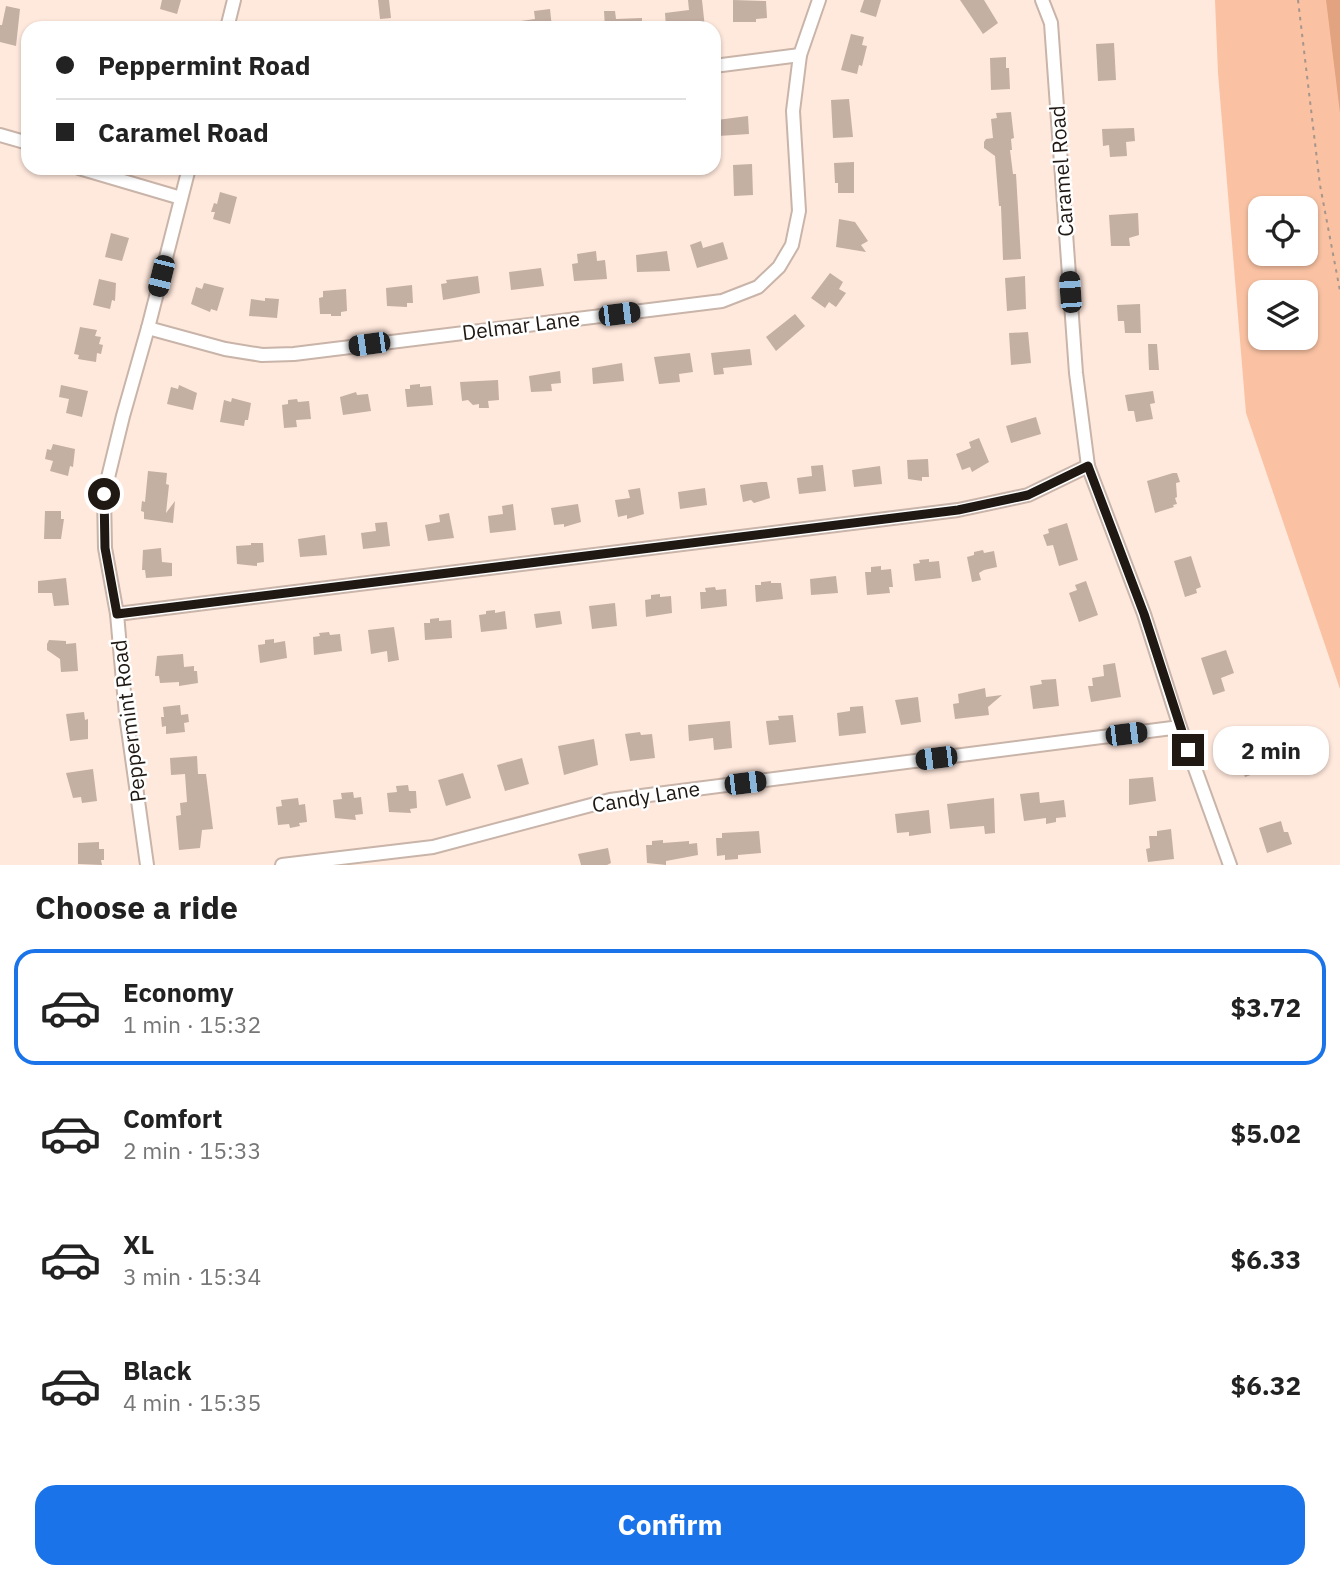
<!DOCTYPE html>
<html lang="en">
<head>
<meta charset="utf-8">
<style>
  body { margin:0; font-family:"IBM Plex Sans",sans-serif; background:#f6f6f6; color:#222; height:100vh; display:flex; flex-direction:column; font-size:26px; white-space:nowrap }
  * { box-sizing:border-box; margin:0 }
  p { font-size:23px; color:#767676 }
  .icon { flex:none; width:38px; height:38px; fill:none; stroke:currentColor; stroke-width:2; stroke-linecap:round; stroke-linejoin:round }
  .map { position:relative; height:865px; overflow:hidden }
  .panel { display:flex; flex-direction:column; background:#fff; flex:1 }
  .panel>* { flex:none }
  .guide { position:absolute; left:21px; top:21px; width:700px; height:154px; border-radius:21px; box-shadow:0 2px 5px #0004; display:grid; align-content:center; height:154px; padding:0 35px; background:#fff }
  .tools { position:absolute; left:1248px; top:196px; display:grid; gap:14px }
  .tools a { display:grid; place-items:center; width:70px; height:70px; border-radius:14px; background:#fff; box-shadow:0 2px 5px #0004; font-size:35px }
  .end { position:absolute; width:32px; height:32px; margin:-16px; border:9px solid #1f1813; background:#fff; box-shadow:0 0 0 4px #fff }
  .from { border-radius:50% }
  .bubble { position:absolute; height:49px; border-radius:21px; background:#fff; box-shadow:0 2px 5px #0004; font-size:23px; font-weight:800; line-height:49px; text-align:center }
  .car { position:absolute; width:21px; height:42px; margin:-21px -10px; border-radius:9px; box-shadow:0 0 5px 2px #0007; background:linear-gradient(#222 24%,#8ab4d8 0 40%,#222 0 76%,#8ab4d8 0 86%,#222 0) }
  .guide b { display:flex; align-items:center; gap:24px; height:66px; font-size:26px }
  .guide b+b { border-top:2px solid #e0e0e0 }
  .guide i { width:18px; height:18px; background:#222 }
  ul { padding:0; list-style:none }
  li { display:flex; align-items:center; gap:21px; height:116px; margin:0 14px 10px; padding:0 21px; border:4px solid transparent; border-radius:21px }
  li div { flex:1 }
  li b { display:block; font-size:26px }
  li em { font-style:normal; font-weight:800 }
  li.active { border-color:#1a73e8 }
  li>.icon { width:63px; height:63px; stroke-width:1.5 }
  h2 { padding:0 35px; font-size:32px; line-height:84px }
  .cta { display:flex; gap:14px; margin-top:auto; padding:14px 35px }
  .cta a { flex:1; height:80px; border-radius:21px; background:#1a73e8; color:#fff; font-size:28px; font-weight:800; line-height:80px; text-align:center }
  .map>svg:first-child { display:block }
  .green { fill:#fac2a3; fill-rule:evenodd }
  .forest { fill:#e1a380 }
  .building { fill:#c4afa3 }
  .lines { fill:none; stroke-linecap:round; stroke-linejoin:round }
  .street-casing { stroke:#c9b4a9; stroke-width:16 }
  .path { stroke:#a5958b; stroke-width:2; stroke-dasharray:3.5 5; stroke-linecap:butt }
  .street { stroke:#fff; stroke-width:12 }
  .route { stroke:#1f1813; stroke-width:9 }
  .labels { text-anchor:middle; stroke-width:5; stroke-linejoin:round; paint-order:stroke }
  .street-label { font-size:21px; fill:#1f1813; stroke:#fff }
</style>
</head>
<body>
<div class="map">
<svg width="1340" height="865" viewBox="0 0 1340 865">
  <rect width="100%" height="100%" fill="#ffe8dc"/>
  <path class="green" d="M1215 0H1340V689L1246 413 1218 73ZM1260 208H1306V254H1260ZM1260 292H1306V338H1260Z"/>
  <path class="forest" d="M1326 0H1340V113Z"/>
  <g class="building">
    <path d="M162 0H181L177 14 160 9Z"/>
    <path d="M378 0H389L391 18 380 19Z"/>
    <path d="M688 0H702L705 28H666L665 13 689 10Z"/>
    <path d="M733 0 766 1 767 18 756 19V22H733Z"/>
    <path d="M864 0H881L876 17 860 12Z"/>
    <path d="M960 0H984L998 23 983 34Z"/>
    <path d="M6 6 20 9 16 46 0 42V25H2Z"/>
    <path d="M550 9 552 28H515L514 22 535 19 534 11Z"/>
    <path d="M604 11H615L616 19 642 18V28H605Z"/>
    <path d="M851 34 864 37 862 45 867 46 862 66 859 65 857 74 841 70Z"/>
    <path d="M1114 43 1116 80 1098 81 1096 44Z"/>
    <path d="M1006 57V68H1009L1010 89 991 90 990 58Z"/>
    <path d="M849 99 853 137 833 138 831 100Z"/>
    <path d="M1011 112 1014 138 1011 139 1012 150H1010L1013 174H1016L1021 259 1003 260 1001 206H999L995 156 984 148V142L986 139 993 138 991 119 997 118 996 113Z"/>
    <path d="M748 116 749 134 718 136 717 120Z"/>
    <path d="M1134 128 1135 141 1126 142 1127 156 1110 157 1109 145 1103 146 1102 129Z"/>
    <path d="M854 162V193H838V183H835L834 163Z"/>
    <path d="M752 164 753 195 734 196 733 165Z"/>
    <path d="M220 192 237 197 230 224 213 219 215 212H211L214 203 217 204Z"/>
    <path d="M1138 213 1139 235 1129 238 1130 246H1111L1109 215Z"/>
    <path d="M839 219 855 222 868 241 861 245 866 252 836 247Z"/>
    <path d="M111 233 129 238 122 261 105 257Z"/>
    <path d="M701 241 703 248 723 242 728 259 697 268 690 245Z"/>
    <path d="M596 251 597 261 605 260 607 279 574 281 572 264 578 263 577 254Z"/>
    <path d="M667 251 670 271 637 272 636 255Z"/>
    <path d="M541 268 544 286 511 290 509 272Z"/>
    <path d="M830 273 843 282 839 289 846 293 836 307 829 302 825 308 811 298Z"/>
    <path d="M478 276 480 293 443 300 441 284 447 283 446 280Z"/>
    <path d="M1025 276 1026 309 1007 311 1005 278Z"/>
    <path d="M99 279 116 283 115 301 112 300 110 309 93 305Z"/>
    <path d="M204 283 224 288 217 311 211 309 210 312 191 304 196 287 202 289Z"/>
    <path d="M412 285 413 303H407V307L387 306 386 288Z"/>
    <path d="M346 289 347 311 341 312V316H331V314H320L319 298 323 297V291Z"/>
    <path d="M265 298 279 299 277 318 249 316 251 299 265 301Z"/>
    <path d="M1140 304 1141 333H1125L1124 321H1118L1117 305Z"/>
    <path d="M795 314 805 326 776 351 766 337Z"/>
    <path d="M80 327 97 330 95 336 101 337 99 344 103 345 101 354 97 353 96 362 78 359 79 355 74 354Z"/>
    <path d="M1028 332 1031 363 1011 365 1009 333Z"/>
    <path d="M1148 344H1157L1159 370H1149Z"/>
    <path d="M750 349 752 365 723 368 724 374 714 375 711 353Z"/>
    <path d="M690 353 693 372 679 374 680 382 659 384 654 357Z"/>
    <path d="M622 363 624 381 593 384 592 368Z"/>
    <path d="M560 371 561 383 551 384 552 391 531 392 529 376Z"/>
    <path d="M498 380 499 400 488 401 489 408H479V404L473 405 468 400 462 401 460 382Z"/>
    <path d="M420 384V387L431 386 433 405 407 407 405 389H410V385Z"/>
    <path d="M61 385 88 391 82 417 66 413 69 399 59 397Z"/>
    <path d="M179 385 197 393 193 410 167 404 171 387 178 389Z"/>
    <path d="M1153 391 1155 403 1150 404 1153 419 1136 422 1134 411H1128L1125 395Z"/>
    <path d="M356 392 357 395 368 394 371 411 343 415 340 397Z"/>
    <path d="M232 398 251 403 248 420H245L244 426 220 422 224 400 231 402Z"/>
    <path d="M297 399 298 402 309 401 311 419 296 420 297 427 284 428 282 405 288 404V400Z"/>
    <path d="M1036 417 1041 434 1011 443 1006 426Z"/>
    <path d="M979 438 989 462 972 472 970 467 962 470 956 454 971 448 969 442Z"/>
    <path d="M53 444 75 449 73 467 70 466 68 476 50 471 53 461 45 459 47 449 51 450Z"/>
    <path d="M928 459 929 477H922V481L908 479 907 460Z"/>
    <path d="M823 465 826 491 799 494 797 478 812 476 811 466Z"/>
    <path d="M880 466 882 484 854 487 852 470Z"/>
    <path d="M148 471 167 473 166 484 169 485 166 513 175 501 173 523 144 519V512L141 511 142 501 145 502Z"/>
    <path d="M1173 473H1177L1180 482 1176 483 1177 497 1175 498 1177 504 1173 505 1174 507 1155 513 1147 481Z"/>
    <path d="M761 482H767L770 498 754 503 751 500 743 502 740 485Z"/>
    <path d="M640 488 644 514 627 519V515L618 517 615 500 630 498 628 490Z"/>
    <path d="M705 488 707 505 680 509 678 492Z"/>
    <path d="M513 504 516 530 490 533 488 516 503 514 502 506Z"/>
    <path d="M578 504 581 522 564 527V524L554 525 551 508Z"/>
    <path d="M45 511H61V519H64L61 539H44Z"/>
    <path d="M449 513 454 538 428 541 425 525 440 522 439 515Z"/>
    <path d="M387 522 390 546 363 549 361 533 376 531 375 523Z"/>
    <path d="M1067 523 1078 560 1059 566 1053 545 1047 546 1043 535 1049 533 1048 529Z"/>
    <path d="M325 535 327 555 300 557 298 539Z"/>
    <path d="M251 543H263L264 562 257 563V566L237 564 236 546 251 545Z"/>
    <path d="M161 548 162 562 172 563V576L146 578 145 570H142L143 550Z"/>
    <path d="M983 550 984 553 994 551 997 567 984 570 979 573 981 580 972 582 967 557 974 555V552Z"/>
    <path d="M1191 556 1201 587 1196 589 1197 593 1185 597 1174 561Z"/>
    <path d="M929 559V562L939 561 941 578 915 581 913 564 920 563 919 560Z"/>
    <path d="M881 566V570L891 569 893 587H889L890 593 867 595 865 572H871V567Z"/>
    <path d="M836 576 838 593 811 595 810 579Z"/>
    <path d="M66 578 69 605 54 606 52 593H38V581Z"/>
    <path d="M771 581V583H781L783 599 756 602 755 585H761V582Z"/>
    <path d="M1086 581 1098 615 1079 622 1069 593 1077 590 1075 585Z"/>
    <path d="M715 587 716 590 726 589 727 606 701 609 700 592H706L705 588Z"/>
    <path d="M660 594V597L671 596 672 613 646 617 645 600 651 599V595Z"/>
    <path d="M615 603 617 626 592 629 589 606Z"/>
    <path d="M495 610V613L505 611 507 629 481 632 479 615 486 614V611Z"/>
    <path d="M560 611 562 624 536 628 534 614Z"/>
    <path d="M439 618V621L451 620 452 638 425 640 424 623H430V619Z"/>
    <path d="M394 627 399 660 388 662 387 651 371 654 368 630Z"/>
    <path d="M329 632 330 635 340 634 342 651 314 655 313 637 320 636 319 633Z"/>
    <path d="M274 639V643L285 641 287 658 260 663 258 645 265 644V640Z"/>
    <path d="M49 640 66 641V644L76 643 78 671 61 672 60 659 47 650V644Z"/>
    <path d="M1226 650 1234 673 1221 678 1225 691 1213 695 1201 658Z"/>
    <path d="M183 654 184 667 194 666V671H197L198 683 179 686V682L160 683 159 676H155L157 656Z"/>
    <path d="M1115 663 1121 697 1091 702 1088 686H1093L1092 678 1104 676 1103 665Z"/>
    <path d="M1056 679 1059 706 1033 709 1030 686 1042 684 1041 680Z"/>
    <path d="M985 688 986 697 1002 695 988 707 989 715 955 719 953 704 959 703 958 694Z"/>
    <path d="M918 697 921 722 901 725 895 700Z"/>
    <path d="M180 705 181 715 188 714 189 722 184 723 185 732 166 734V726L162 727 161 717H164L163 707Z"/>
    <path d="M863 706 866 733 839 736 837 713 850 711V707Z"/>
    <path d="M84 712 85 720 88 719V739L70 741 66 714Z"/>
    <path d="M793 715 796 742 769 745 766 721 779 720 778 716Z"/>
    <path d="M730 721 732 748 714 750 713 738 689 741 688 725Z"/>
    <path d="M640 732 641 735 652 734 655 758 630 761 625 734Z"/>
    <path d="M594 739 598 765 564 775 558 746Z"/>
    <path d="M1253 744 1255 749 1263 746 1268 762 1260 765 1262 771 1245 777 1242 769 1238 770 1235 761 1239 760 1236 750Z"/>
    <path d="M197 756 198 774H206L213 829 202 830 200 848 179 850 176 816 181 815 180 803 187 802 185 774 171 775 170 758Z"/>
    <path d="M522 758 529 784 505 791 497 765Z"/>
    <path d="M93 769 97 801 82 803 81 797 73 798 66 773Z"/>
    <path d="M463 773 471 798 446 806 438 780Z"/>
    <path d="M1153 777 1156 801 1129 805V779Z"/>
    <path d="M408 785 409 791H416L417 808 410 809 411 813 389 812 387 793 397 792 396 786Z"/>
    <path d="M353 792 354 798 361 797 363 814 355 815 356 820 335 818 333 800 342 799 341 793Z"/>
    <path d="M1039 792 1040 803 1064 800 1066 817 1056 818V822L1046 824V818L1024 821 1020 794Z"/>
    <path d="M298 798 299 805 305 804 307 822 299 823 300 826 290 828 289 824 278 825 276 807 282 806 281 800Z"/>
    <path d="M994 798 995 833 985 834 984 826 950 829 947 804Z"/>
    <path d="M929 810 931 833 909 836V832L897 833 895 814Z"/>
    <path d="M1281 821 1284 832H1288L1292 844 1267 853 1259 828Z"/>
    <path d="M1171 829 1174 859 1148 862 1146 849 1150 848 1149 836H1157V831Z"/>
    <path d="M759 831 761 853 738 855V859L725 860V855L717 856 716 838H722V833Z"/>
    <path d="M663 840V843L689 841V844L697 843 698 855 666 861V865L647 863 646 845H652V841Z"/>
    <path d="M99 842V849H104V860H101L102 865 78 864V843Z"/>
    <path d="M608 848 611 863 607 865H581L578 854Z"/>
  </g>
  <g class="lines">
    <defs>
      <g id="street">
        <path d="M1042 0 1051 23 1076 373 1088 466 1144 614 1180 727 1230 865"/>
        <path d="M227 28 234 0"/>
        <path d="M714 66 800 55"/>
        <path d="M0 135 28 143"/>
        <path d="M79 168 181 198"/>
        <path d="M148 328 225 349 262 355 294 354 722 301 758 287 779 267 792 245 799 211 793 111 800 55 819 0"/>
        <path d="M117 614 958 510 1028 495 1088 466"/>
        <path d="M147 865 126 715 117 614 105 548 104 494 123 416 148 328 189 168"/>
        <path d="M282 865 433 847 610 800 1180 727"/>
      </g>
    </defs>
    <use href="#street" class="street-casing"/>
    <path class="path" d="M1298 0 1320 185 1340 291"/>
    <use href="#street" class="street"/>
  </g>
  <g class="lines">
    <path class="route" d="M104 494 105 548 117 614 958 510 1028 495 1088 466 1144 614 1188 750"/>
  </g>
  <g class="labels">
    <g class="street-label">
      <text transform="translate(1062 171) rotate(-94)" y="7">Caramel Road</text>
      <text transform="translate(521 326) rotate(-7)" y="7">Delmar Lane</text>
      <text transform="translate(129 721) rotate(-97)" y="7">Peppermint Road</text>
      <text transform="translate(646 797) rotate(-9)" y="7">Candy Lane</text>
    </g>
  </g>
</svg>
<div class="tools">
<a><svg class="icon" aria-label="locate" viewBox="0 0 24 24"><circle cx="12" cy="12" r="6"/><path d="M12 2v4M12 18v4M2 12h4M18 12h4"/></svg></a>
<a><svg class="icon" aria-label="layers" viewBox="0 0 24 24"><path d="M12 4l9 5-9 5-9-5zM3 14l9 5 9-5"/></svg></a>
</div>
<i class="end from" style="left:104px;top:494px"></i>
<i class="end" style="left:1188px;top:750px"></i>
<div class="bubble" style="left:1213px;top:726px;width:116px">2 min</div>
<i class="car" style="left:161px;top:276px;rotate:194deg"></i>
<i class="car" style="left:1070px;top:292px;rotate:356deg"></i>
<i class="car" style="left:619px;top:314px;rotate:83deg"></i>
<i class="car" style="left:369px;top:344px;rotate:262deg"></i>
<i class="car" style="left:1126px;top:734px;rotate:83deg"></i>
<i class="car" style="left:936px;top:758px;rotate:263deg"></i>
<i class="car" style="left:745px;top:783px;rotate:83deg"></i>
<div class="guide">
<b><i class="from"></i>Peppermint Road</b>
<b><i></i>Caramel Road</b>
</div>
</div>
<section class="panel">
<h2>Choose a ride</h2>
<ul>
<li class="active"><svg class="icon" aria-label="car" viewBox="0 0 24 24"><path d="M5 17H2v-5l4-1 3-4h7l3 4 3 1v5h-3M9 17h6M6 11h13"/><circle cx="7" cy="17" r="2"/><circle cx="17" cy="17" r="2"/></svg><div><b>Economy</b><p>1 min · 15:32</p></div><em>$3.72</em></li>
<li><svg class="icon" aria-label="car" viewBox="0 0 24 24"><path d="M5 17H2v-5l4-1 3-4h7l3 4 3 1v5h-3M9 17h6M6 11h13"/><circle cx="7" cy="17" r="2"/><circle cx="17" cy="17" r="2"/></svg><div><b>Comfort</b><p>2 min · 15:33</p></div><em>$5.02</em></li>
<li><svg class="icon" aria-label="car" viewBox="0 0 24 24"><path d="M5 17H2v-5l4-1 3-4h7l3 4 3 1v5h-3M9 17h6M6 11h13"/><circle cx="7" cy="17" r="2"/><circle cx="17" cy="17" r="2"/></svg><div><b>XL</b><p>3 min · 15:34</p></div><em>$6.33</em></li>
<li><svg class="icon" aria-label="car" viewBox="0 0 24 24"><path d="M5 17H2v-5l4-1 3-4h7l3 4 3 1v5h-3M9 17h6M6 11h13"/><circle cx="7" cy="17" r="2"/><circle cx="17" cy="17" r="2"/></svg><div><b>Black</b><p>4 min · 15:35</p></div><em>$6.32</em></li>
</ul>
<div class="cta"><a>Confirm</a></div>
</section>
</body>
</html>
